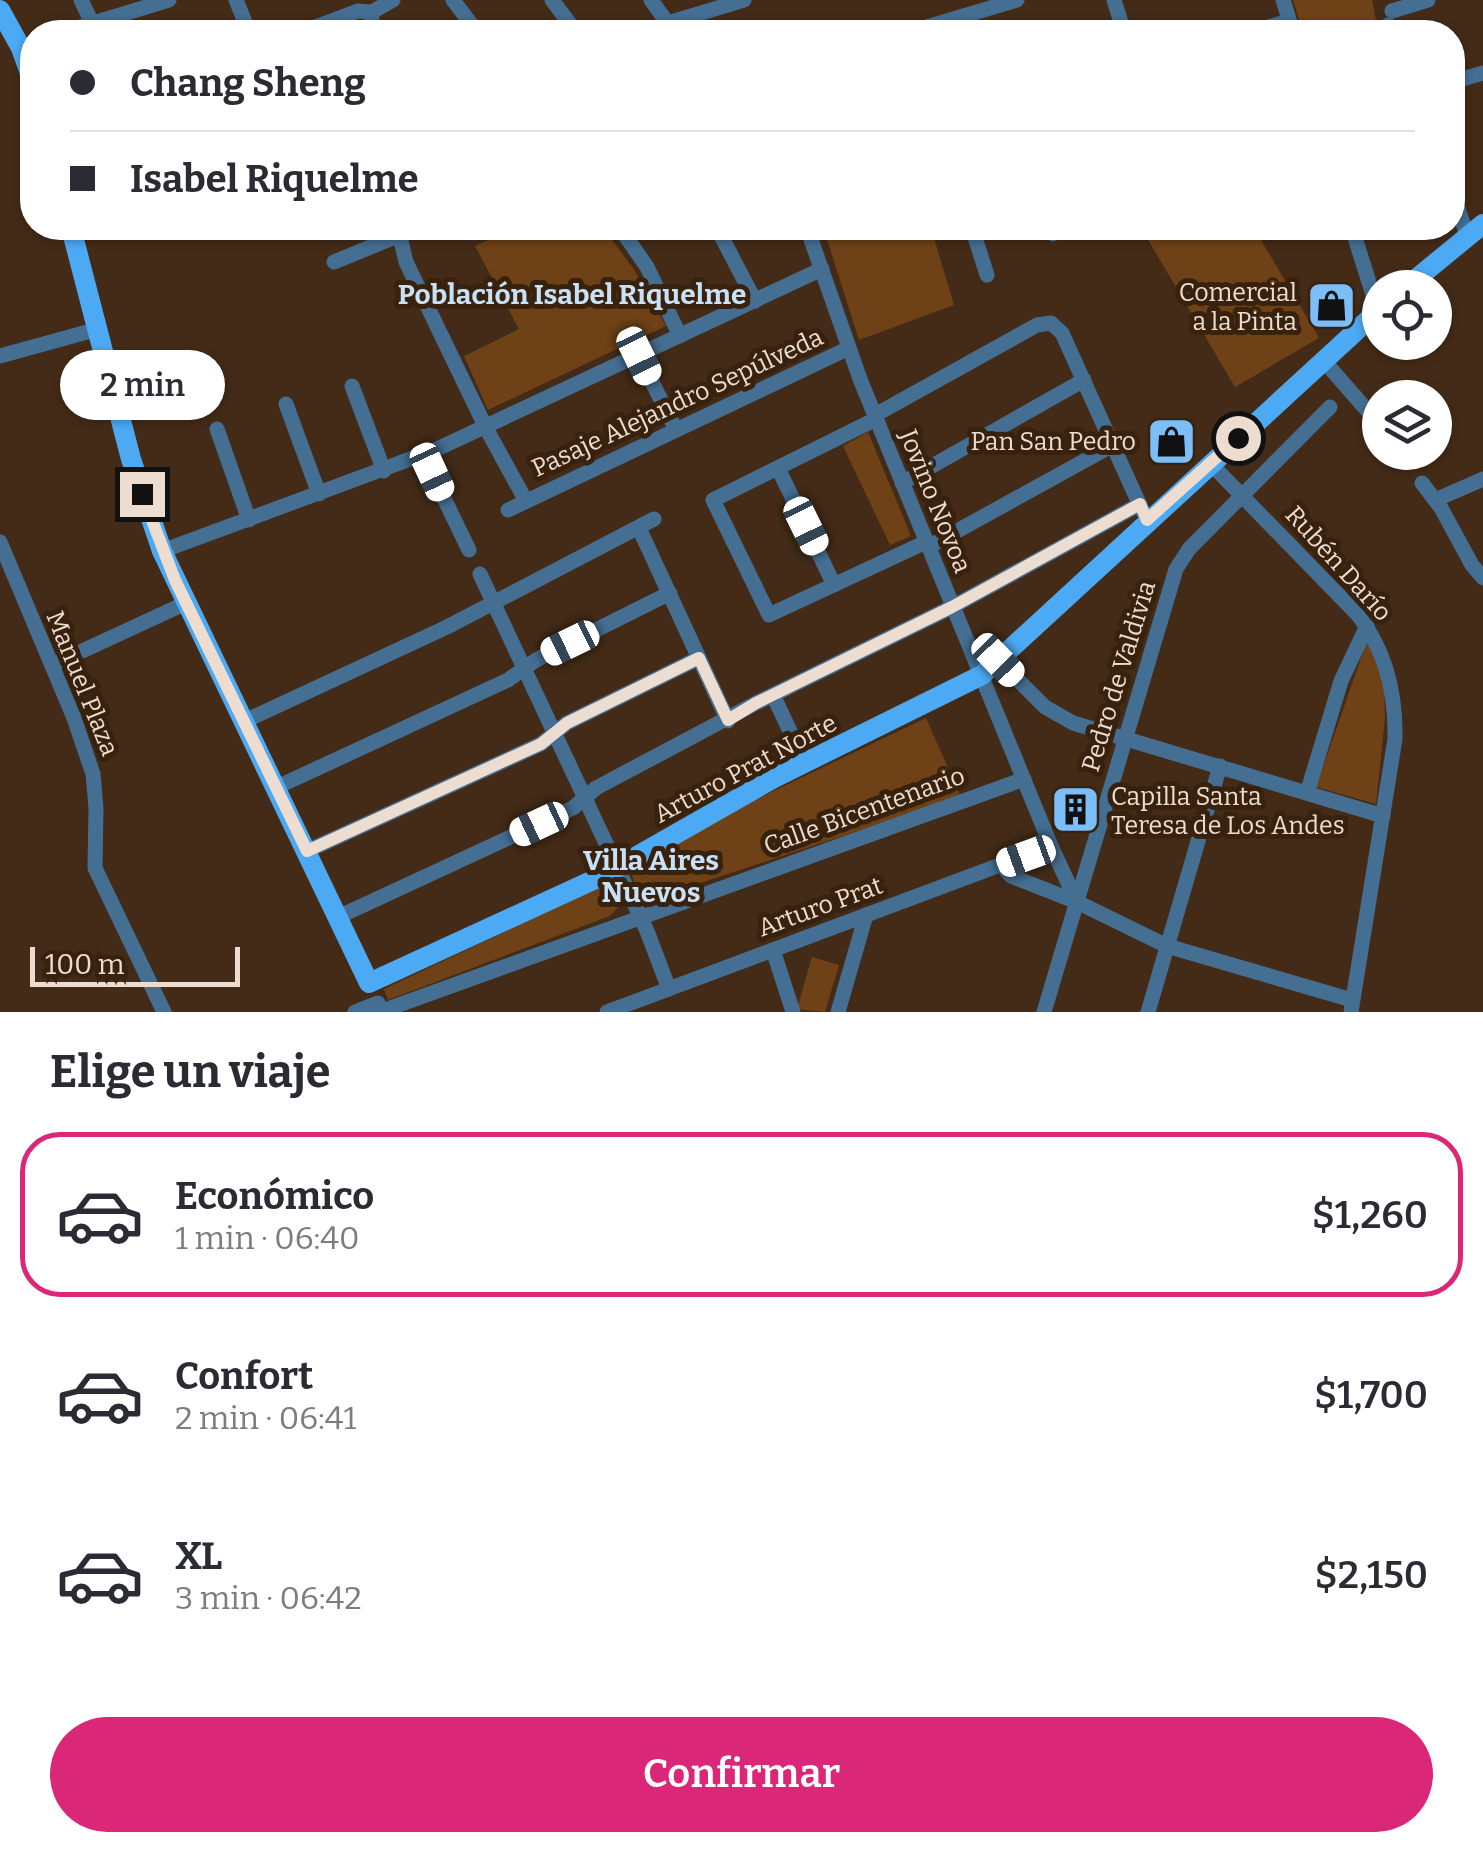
<!DOCTYPE html>
<html lang="es">
<head>
<meta charset="utf-8">
<style>
  body { margin:0; font-family:Bitter,serif; background:#f7f7f7; color:#2b2b33; height:100vh; display:flex; flex-direction:column; font-size:38px; white-space:nowrap }
  * { box-sizing:border-box; margin:0 }
  p { font-size:32px; color:#7c7c81 }
  .icon { flex:none; width:55px; height:55px; fill:none; stroke:currentColor; stroke-width:2; stroke-linecap:round; stroke-linejoin:round }
  .map { position:relative; height:1012px; overflow:hidden }
  .side { display:flex; flex-direction:column; background:#fff; flex:1 }
  .side>* { flex:none }
  .top-card { position:absolute; left:20px; top:20px; width:1445px; height:220px; border-radius:40px; box-shadow:0 2px 8px #0004; display:grid; align-content:center; height:220px; padding:0 50px; background:#fff }
  .fabs { position:absolute; left:1362px; top:270px; display:grid; gap:20px }
  .fabs a { display:grid; place-items:center; width:90px; height:90px; border-radius:50%; background:#fff; box-shadow:0 2px 8px #0004; font-size:50px }
  .scale { position:absolute; left:30px; bottom:25px; width:210px; box-sizing:border-box; padding-left:10px; border:5px solid #edddd1; border-top:0; font-size:28px; line-height:35px; white-space:nowrap; color:#edddd1; -webkit-text-stroke:8px #38210d; paint-order:stroke }
  .end { position:absolute; width:45px; height:45px; margin:-22px; border:12px solid #edddd1; background:#111; box-shadow:0 0 0 5px #111 }
  .from { border-radius:50% }
  .bubble { position:absolute; height:70px; border-radius:35px; background:#fff; box-shadow:0 2px 8px #0004; font-size:32px; font-weight:600; line-height:70px; text-align:center }
  .car { position:absolute; width:30px; height:60px; margin:-30px -15px; border-radius:12px; box-shadow:0 0 8px 2px #0007; background:linear-gradient(#fff 24%,#345 0 40%,#fff 0 76%,#345 0 86%,#fff 0) }
  .top-card b { display:flex; align-items:center; gap:35px; height:95px; font-size:38px }
  .top-card b+b { border-top:2px solid #e1e1e2 }
  .top-card i { width:25px; height:25px; background:#2b2b33 }
  ul { padding:0; list-style:none }
  li { display:flex; align-items:center; gap:30px; height:165px; margin:0 20px 15px; padding:0 30px; border:5px solid transparent; border-radius:40px }
  li div { flex:1 }
  li b { display:block; font-size:38px }
  li em { font-style:normal; font-weight:600 }
  li.on { border-color:#db2777 }
  li>.icon { width:90px; height:90px; stroke-width:1.5 }
  h2 { padding:0 50px; font-size:45px; line-height:120px }
  .action { display:flex; gap:20px; margin-top:auto; padding:20px 50px }
  .action a { flex:1; height:115px; border-radius:60px; background:#db2777; color:#fff; font-size:40px; font-weight:600; line-height:115px; text-align:center }
  .map>svg:first-child { display:block }
  .park { fill:#6f4117 }
  .lines { fill:none; stroke-linecap:round; stroke-linejoin:round }
  .minor { stroke:#446e92; stroke-width:15 }
  .major { stroke:#4ca9f3; stroke-width:20 }
  .route { stroke:#edddd1; stroke-width:12 }
  .labels { text-anchor:middle; stroke-width:10; stroke-linejoin:round; paint-order:stroke }
  .poi-label { font-size:25px; fill:#edddd1; stroke:#38210d; text-anchor:end }
  .street-label { font-size:25px; fill:#edddd1; stroke:#38210d }
  .neighbourhood-label { font-size:28px; font-weight:bold; fill:#c8e1f7; stroke:#38210d }
</style>
</head>
<body>
<div class="map">
<svg width="1483" height="1012" viewBox="0 0 1483 1012">
  <rect width="100%" height="100%" fill="#432b17"/>
  <g class="park">
    <path d="M1293 0H1372L1376 20 1373 25 1348 32H1303Z"/>
    <path d="M514 228H603L633 268 666 326 488 410 464 356 519 329 475 246Z"/>
    <path d="M843 228H966L934 238 954 305 859 340 825 233Z"/>
    <path d="M1153 228H1254L1319 338 1235 387 1144 233Z"/>
    <path d="M868 432 911 536 890 545 843 446Z"/>
    <path d="M1367 641 1384 677 1385 718 1376 804 1316 787Z"/>
    <path d="M926 718 961 797 643 902 629 869 744 805Z"/>
    <path d="M606 884 613 890 619 906 610 916 388 1000 384 989Z"/>
    <path d="M812 957 839 965 825 1012 797 1009Z"/>
  </g>
  <g class="lines">
    <g class="minor">
      <path d="M81 0 92 23"/>
      <path d="M236 0 249 32"/>
      <path d="M453 0 477 32"/>
      <path d="M552 0 576 32"/>
      <path d="M651 0 674 32"/>
      <path d="M1114 0 1124 32"/>
      <path d="M1283 0 1293 32"/>
      <path d="M1392 11 1428 0"/>
      <path d="M668 23 744 0"/>
      <path d="M1388 25 1400 32"/>
      <path d="M64 32 169 0"/>
      <path d="M302 32 358 11 372 12"/>
      <path d="M371 32 372 12 393 0"/>
      <path d="M910 32 1017 0"/>
      <path d="M1252 32 1289 21"/>
      <path d="M1452 82 1483 73"/>
      <path d="M1452 190 1467 236"/>
      <path d="M398 228 406 262 486 428 526 501"/>
      <path d="M620 228 647 267 680 336"/>
      <path d="M717 228 755 301"/>
      <path d="M807 228 860 379 1051 846 1077 902"/>
      <path d="M972 228 987 275"/>
      <path d="M1052 228 1053 234"/>
      <path d="M1352 228 1378 311"/>
      <path d="M334 262 417 228"/>
      <path d="M0 356 98 329"/>
      <path d="M639 356 676 430"/>
      <path d="M1324 361 1380 425"/>
      <path d="M352 386 384 471"/>
      <path d="M286 404 319 494"/>
      <path d="M875 415 1037 325 1051 323 1062 333 1143 512"/>
      <path d="M876 419 713 500 769 615 926 542"/>
      <path d="M217 429 249 520"/>
      <path d="M1404 452 1406 455"/>
      <path d="M423 455 469 550"/>
      <path d="M1210 463 1358 615C1386 651 1396 693 1395 739L1351 1012"/>
      <path d="M778 468 834 585"/>
      <path d="M902 483 1084 380"/>
      <path d="M1422 483 1441 508 1472 565 1483 578"/>
      <path d="M1435 500 1483 479"/>
      <path d="M508 510 849 348"/>
      <path d="M639 528 728 721"/>
      <path d="M0 542 74 718 93 774 96 808 95 868 164 1012"/>
      <path d="M928 547 1113 445"/>
      <path d="M162 551 437 449 822 269"/>
      <path d="M480 574 647 931 669 989"/>
      <path d="M998 660 1045 707 1073 723 1383 816"/>
      <path d="M52 665 186 603"/>
      <path d="M773 695 805 763"/>
      <path d="M245 721 447 627 654 519"/>
      <path d="M277 787 508 680 536 660 670 593"/>
      <path d="M1307 793 1341 681 1367 626"/>
      <path d="M307 851 541 744 567 723 699 658"/>
      <path d="M1001 865 1011 876 1077 902 1167 946 1352 1000"/>
      <path d="M338 917 573 808 596 788 756 703 952 607 1140 504"/>
      <path d="M773 950 793 1012"/>
      <path d="M382 1011 1024 779"/>
      <path d="M355 1012 378 1003"/>
      <path d="M607 1012 1051 846"/>
      <path d="M838 1012 866 915"/>
      <path d="M1044 1012 1176 569 1189 549 1330 407"/>
      <path d="M1148 1012 1220 766"/>
    </g>
    <g class="major">
      <path d="M0 10 21 48 32 79"/>
      <path d="M71 228 131 459 162 551 369 983 602 876 774 778 982 675 1380 309"/>
      <path d="M1405 288 1483 224"/>
    </g>
  </g>
  <g class="lines">
    <path class="route" d="M142 494 175 580 307 851 541 744 567 723 699 658 728 720 756 703 952 607 1140 504 1147 520 1238 438"/>
  </g>
  <defs>
    <symbol id="shop-square" viewBox="-11 -11 22 22"><rect x="-9" y="-9" width="18" height="18" rx="4" fill="#7bbef8" stroke="#38210d"/><path d="M-5-2.5h2.3a2.7 3.5 0 0 1 5.4 0H5L5.5 6h-11ZM-1.5-2.5h3a1.5 2.3 0 0 0-3 0Z" fill="#111"/></symbol>
    <symbol id="building-square" viewBox="-11 -11 22 22"><rect x="-9" y="-9" width="18" height="18" rx="4" fill="#7bbef8" stroke="#38210d"/><path d="M-4-6H4V6H1V3H-1V6H-4ZM-2.5-4.3h1.7v1.8h-1.7ZM.8-4.3h1.7v1.8H.8ZM-2.5-1h1.7V.8h-1.7ZM.8-1h1.7V.8H.8Z" fill="#111"/></symbol>
  </defs>
  <g fill-rule="evenodd">
    <use href="#shop-square" x="1304" y="278" width="55" height="55"/>
    <use href="#shop-square" x="1144" y="414" width="55" height="55"/>
    <use href="#building-square" x="1048" y="782" width="55" height="55"/>
  </g>
  <g class="labels">
    <g class="poi-label">
      <text x="1297" y="301">Comercial<tspan x="1297" dy="29">a la Pinta</tspan></text>
      <text x="1136" y="450">Pan San Pedro</text>
      <text x="1111" y="805" text-anchor="start">Capilla Santa<tspan x="1111" dy="29">Teresa de Los Andes</tspan></text>
    </g>
    <g class="street-label">
      <text transform="translate(677 402) rotate(-25)" y="9">Pasaje Alejandro Sepúlveda</text>
      <text transform="translate(936 501) rotate(68)" y="9">Jovino Novoa</text>
      <text transform="translate(1339 563) rotate(48)" y="9">Rubén Darío</text>
      <text transform="translate(1118 676) rotate(-73)" y="9">Pedro de Valdivia</text>
      <text transform="translate(83 683) rotate(68)" y="9">Manuel Plaza</text>
      <text transform="translate(745 768) rotate(-28)" y="9">Arturo Prat Norte</text>
      <text transform="translate(864 810) rotate(-20)" y="9">Calle Bicentenario</text>
      <text transform="translate(820 906) rotate(-20)" y="9">Arturo Prat</text>
    </g>
    <g class="neighbourhood-label">
      <text x="572" y="304">Población Isabel Riquelme</text>
      <text x="651" y="870">Villa Aires<tspan x="651" dy="32">Nuevos</tspan></text>
    </g>
  </g>
</svg>
<div class="fabs">
<a><svg class="icon" aria-label="locate" viewBox="0 0 24 24"><circle cx="12" cy="12" r="6"/><path d="M12 2v4M12 18v4M2 12h4M18 12h4"/></svg></a>
<a><svg class="icon" aria-label="layers" viewBox="0 0 24 24"><path d="M12 4l9 5-9 5-9-5zM3 14l9 5 9-5"/></svg></a>
</div>
<div class="scale">100 m</div>
<i class="end from" style="left:1238px;top:438px"></i>
<i class="end" style="left:142px;top:494px"></i>
<div class="bubble" style="left:60px;top:350px;width:165px">2 min</div>
<i class="car" style="left:639px;top:356px;rotate:154deg"></i>
<i class="car" style="left:432px;top:472px;rotate:155deg"></i>
<i class="car" style="left:806px;top:526px;rotate:154deg"></i>
<i class="car" style="left:570px;top:643px;rotate:244deg"></i>
<i class="car" style="left:998px;top:660px;rotate:136deg"></i>
<i class="car" style="left:539px;top:824px;rotate:245deg"></i>
<i class="car" style="left:1026px;top:856px;rotate:250deg"></i>
<div class="top-card">
<b><i class="from"></i>Chang Sheng</b>
<b><i></i>Isabel Riquelme</b>
</div>
</div>
<section class="side">
<h2>Elige un viaje</h2>
<ul>
<li class="on"><svg class="icon" aria-label="car" viewBox="0 0 24 24"><path d="M5 17H2v-5l4-1 3-4h7l3 4 3 1v5h-3M9 17h6M6 11h13"/><circle cx="7" cy="17" r="2"/><circle cx="17" cy="17" r="2"/></svg><div><b>Económico</b><p>1 min · 06:40</p></div><em>$1,260</em></li>
<li><svg class="icon" aria-label="car" viewBox="0 0 24 24"><path d="M5 17H2v-5l4-1 3-4h7l3 4 3 1v5h-3M9 17h6M6 11h13"/><circle cx="7" cy="17" r="2"/><circle cx="17" cy="17" r="2"/></svg><div><b>Confort</b><p>2 min · 06:41</p></div><em>$1,700</em></li>
<li><svg class="icon" aria-label="car" viewBox="0 0 24 24"><path d="M5 17H2v-5l4-1 3-4h7l3 4 3 1v5h-3M9 17h6M6 11h13"/><circle cx="7" cy="17" r="2"/><circle cx="17" cy="17" r="2"/></svg><div><b>XL</b><p>3 min · 06:42</p></div><em>$2,150</em></li>
</ul>
<div class="action"><a>Confirmar</a></div>
</section>
</body>
</html>
